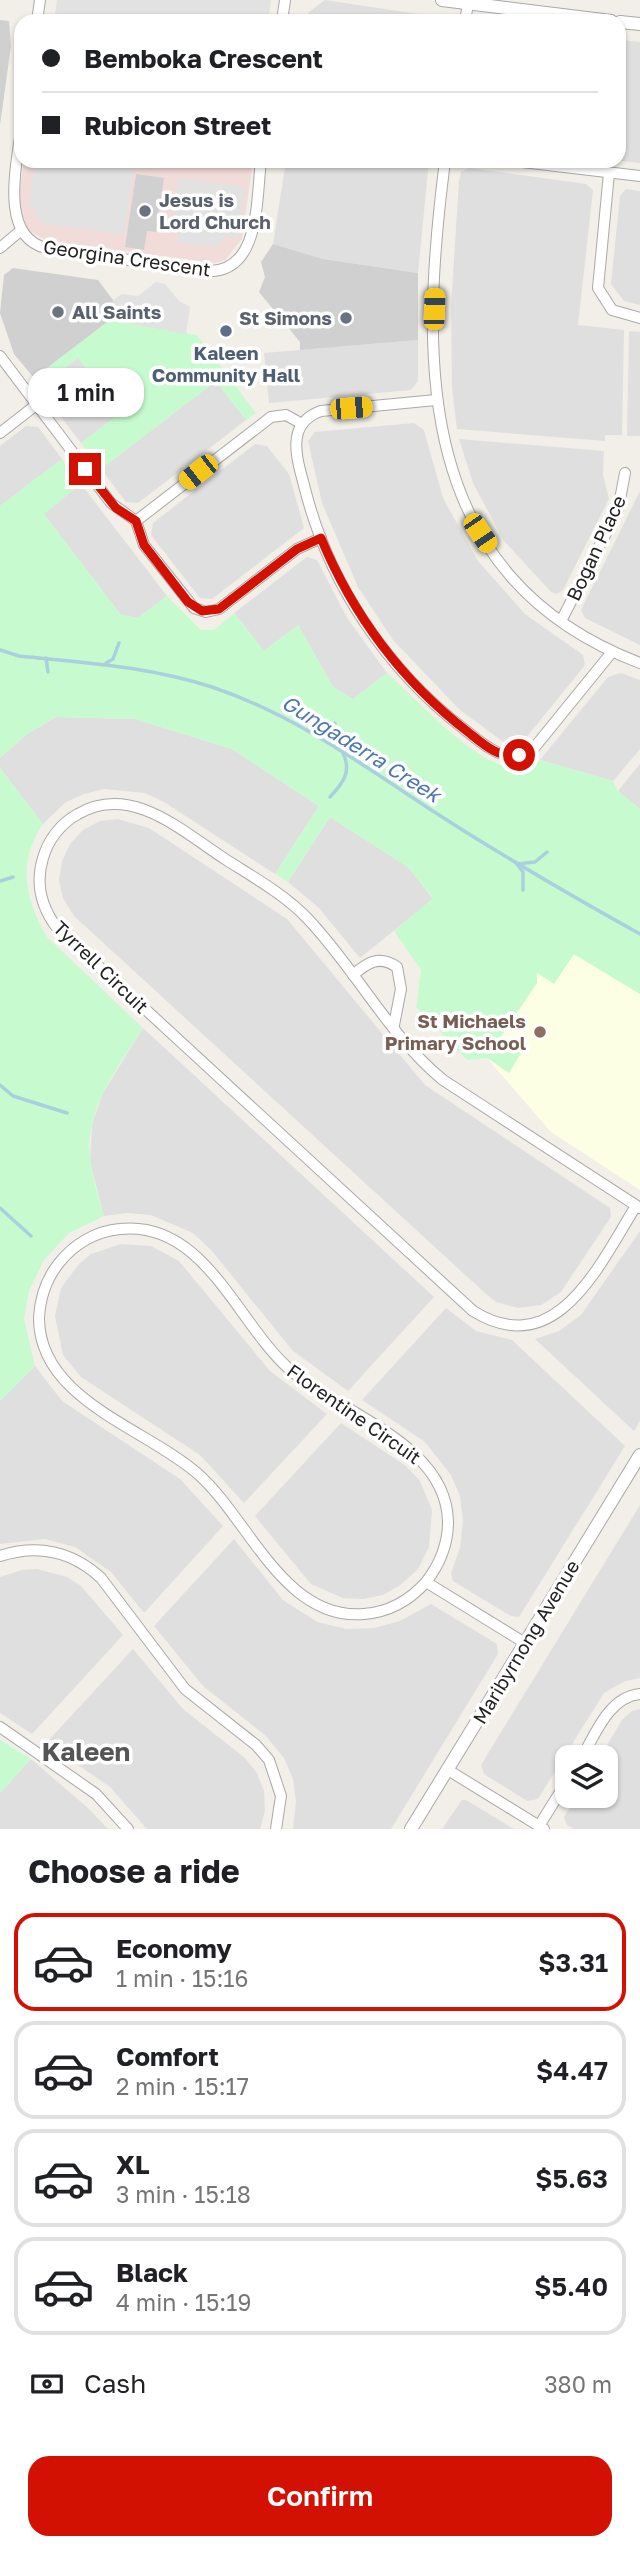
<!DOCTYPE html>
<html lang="en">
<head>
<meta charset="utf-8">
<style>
  body { margin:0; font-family:"Golos Text",sans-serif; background:#f2f2f2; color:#202124; height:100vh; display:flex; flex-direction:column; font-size:26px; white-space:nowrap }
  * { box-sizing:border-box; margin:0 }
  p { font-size:23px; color:#757577 }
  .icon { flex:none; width:38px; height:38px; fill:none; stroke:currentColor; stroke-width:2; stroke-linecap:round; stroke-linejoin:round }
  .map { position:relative; height:1829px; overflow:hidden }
  .drawer { display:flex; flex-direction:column; background:#fff; flex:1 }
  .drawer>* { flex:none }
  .top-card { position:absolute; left:14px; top:14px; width:612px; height:154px; border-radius:21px; box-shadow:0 2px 5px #0004; display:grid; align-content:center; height:154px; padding:0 28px; background:#fff }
  .controls { position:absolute; left:555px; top:1745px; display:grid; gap:14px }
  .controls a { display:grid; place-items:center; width:63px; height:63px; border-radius:14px; background:#fff; box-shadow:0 2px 5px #0004; font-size:35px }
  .end { position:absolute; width:32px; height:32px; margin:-16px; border:9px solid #d21102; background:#fff; box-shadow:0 0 0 4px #fff }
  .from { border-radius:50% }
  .bubble { position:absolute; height:49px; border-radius:21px; background:#fff; box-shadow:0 2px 5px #0004; font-size:23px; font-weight:600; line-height:49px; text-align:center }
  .car { position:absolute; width:21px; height:42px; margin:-21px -10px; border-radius:9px; box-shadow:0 0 5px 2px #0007; background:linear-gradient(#f5c518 24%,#345 0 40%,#f5c518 0 76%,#345 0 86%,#f5c518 0) }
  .top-card b { display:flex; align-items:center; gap:24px; height:66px; font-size:26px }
  .top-card b+b { border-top:2px solid #e0e0e0 }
  .top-card i { width:18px; height:18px; background:#202124 }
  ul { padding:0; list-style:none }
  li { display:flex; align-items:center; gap:21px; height:98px; margin:0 14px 10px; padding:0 14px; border:4px solid #e0e0e0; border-radius:21px }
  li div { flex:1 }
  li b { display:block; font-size:26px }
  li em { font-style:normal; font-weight:600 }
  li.on { border-color:#d21102 }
  li>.icon { width:63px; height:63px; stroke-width:1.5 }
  h2 { padding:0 28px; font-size:32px; line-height:84px }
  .pay { display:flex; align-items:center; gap:18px; height:77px; padding:0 28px; font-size:26px }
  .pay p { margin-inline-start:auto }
  .primary-button { display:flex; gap:14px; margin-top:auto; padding:14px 28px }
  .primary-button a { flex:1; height:80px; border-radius:21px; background:#d21102; color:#fff; font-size:28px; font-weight:600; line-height:80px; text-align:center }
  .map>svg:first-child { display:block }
  .residential { fill:#e0dfdf }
  .commercial { fill:#f2dcd9; fill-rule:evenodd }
  .education { fill:#fdffe5 }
  .religious { fill:#d0d0d0 }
  .park { fill:#c8fad0 }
  .parking { fill:#e2e2e2 }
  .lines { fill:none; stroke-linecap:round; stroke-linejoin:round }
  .stream { stroke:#aacfde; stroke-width:3.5 }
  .minor-casing { stroke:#a9a9a9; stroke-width:12 }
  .tertiary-casing { stroke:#a9a9a9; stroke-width:14 }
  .minor { stroke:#fff; stroke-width:10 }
  .tertiary { stroke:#fff; stroke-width:12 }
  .route { stroke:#d21102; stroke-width:9 }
  .worship-dot { fill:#6b7280; stroke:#fff; stroke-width:2.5 }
  .service-dot { fill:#5c6f8a; stroke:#fff; stroke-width:2.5 }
  .education-dot { fill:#8d6e63; stroke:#fff; stroke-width:2.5 }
  .labels { text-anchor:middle; stroke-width:7; stroke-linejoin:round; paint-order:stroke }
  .worship-label { font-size:19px; font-weight:bold; fill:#5b616d; stroke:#fff; text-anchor:start }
  .street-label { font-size:19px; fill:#222; stroke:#fff }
  .service-label { font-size:19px; font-weight:bold; fill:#4e5e75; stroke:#fff }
  .education-label { font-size:19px; font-weight:bold; fill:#785e54; stroke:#fff; text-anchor:end }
  .water-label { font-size:21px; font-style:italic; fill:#4d78b2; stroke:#fff }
  .district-label { font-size:26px; font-weight:bold; fill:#555; stroke:#fff }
</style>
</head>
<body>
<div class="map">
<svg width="640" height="1829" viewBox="0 0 640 1829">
  <rect width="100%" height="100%" fill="#f2efe9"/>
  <g class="residential">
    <path d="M325 0 438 17 446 21H307L309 12Z"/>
    <path d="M620 40 640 42V163L620 161Z"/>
    <path d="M286 161H429L418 273 323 259 273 244Z"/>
    <path d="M469 168 586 184 593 190 578 325 624 330 622 435H605V441L457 429 452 388 451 306 459 181 461 172Z"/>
    <path d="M626 189 640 191V305L624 301 611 284 620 196Z"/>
    <path d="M629 331 640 332V436H627Z"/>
    <path d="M418 340V381L411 390 269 403 264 353Z"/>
    <path d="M78 358 121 413 81 443 39 388Z"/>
    <path d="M216 381 246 420 138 503 126 502 101 469Z"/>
    <path d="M414 423 424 430 443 498 478 561 525 614 583 655 585 665 521 744 509 746 460 710 393 640 358 587 322 503 308 441 315 432Z"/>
    <path d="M26 426 38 427 62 459 0 506V446Z"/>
    <path d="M459 439 604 451 603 475 609 499 563 590 557 594 551 592 504 541 473 483Z"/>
    <path d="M255 444 267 446 289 474 304 528 212 599 200 598 151 535 153 523Z"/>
    <path d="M81 484 167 596 138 618 121 615 43 513Z"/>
    <path d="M640 491V645L585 618 581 610Z"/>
    <path d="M307 557 317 560 347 618 387 673 353 699 333 687 298 625 264 651 234 613Z"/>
    <path d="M621 673 640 680V749L613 781 540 760 608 677Z"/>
    <path d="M56 717 135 719 232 749 319 806 275 874 164 802 145 793 104 789 84 794 66 802 43 824 0 768V758L27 734Z"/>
    <path d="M640 764V809L618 791Z"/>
    <path d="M330 817 408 867 433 899 360 958 319 908 288 882Z"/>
    <path d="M118 819 149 828 287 919 425 1085 610 1208 611 1217 561 1292 541 1305 518 1308 496 1302 486 1294 74 916 63 898 59 880 62 861 70 844 83 830 100 821Z"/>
    <path d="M143 1028 434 1297 348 1391 293 1351 211 1250 193 1233 151 1215 127 1213 104 1216 90 1162 92 1124 103 1093Z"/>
    <path d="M640 1231V1421L634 1431 535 1339 559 1331 581 1315Z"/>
    <path d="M121 1244 151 1246 179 1261 270 1371 327 1414 244 1503 200 1455 81 1377 63 1355 55 1316 61 1288 79 1264 91 1254Z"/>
    <path d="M446 1308 476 1331 512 1340 625 1446 519 1617 511 1616 453 1581 451 1573 460 1548 463 1521 460 1496 451 1475 425 1442 362 1400Z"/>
    <path d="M35 1366 62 1401 180 1479 223 1526 144 1613 111 1572 75 1547 45 1539 0 1544V1401Z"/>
    <path d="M341 1423 406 1466 420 1481 432 1510 429 1547 418 1569 399 1586 383 1595 363 1599 343 1598 311 1584 255 1516Z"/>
    <path d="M640 1505V1678L625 1681 604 1693 538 1799 527 1801 484 1774 481 1765Z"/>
    <path d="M234 1539 283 1600 317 1622 346 1629 374 1628 400 1621 431 1604 497 1644 498 1654 391 1829H293L296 1801 293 1779 284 1758 265 1735 203 1686 154 1626Z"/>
    <path d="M37 1569 67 1577 81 1586 123 1635 32 1734 0 1713V1577L22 1570Z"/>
    <path d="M133 1649 183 1709 245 1758 257 1773 264 1791 265 1811 260 1829H147L110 1787 46 1743Z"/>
    <path d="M640 1709V1829H574L567 1825 564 1817 577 1796H606V1757H600L622 1720 632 1711Z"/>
    <path d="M31 1759 89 1809 108 1829H0V1793Z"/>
    <path d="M462 1800H466L514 1829H442Z"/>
  </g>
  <path class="commercial" d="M24 161H253L242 239 225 260 215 263 47 241 30 231 20 219 18 200ZM136 174 156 232 147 231 126 247Z"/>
  <path class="education" d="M463 895 505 913 640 994V1190L551 1132 487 1058 467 1060 416 1007 421 970 403 943Z"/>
  <g class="religious">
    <path d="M0 20 9 21 11 46 0 125Z"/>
    <path d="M136 174 164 178 156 232 147 231 144 250 125 247Z"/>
    <path d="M273 244 323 259 418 273V340L300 350V342L259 292 265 277 261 262Z"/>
    <path d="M13 268 98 280 113 300 110 320 34 378 14 354 0 313 4 275Z"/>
  </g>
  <g class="park">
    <path d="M110 320 197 335 256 413 246 420 216 381 101 469 81 443 120 413 78 358 39 388 34 378Z"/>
    <path d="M62 459 81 484 44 514 121 615 138 618 167 596 201 630H214L234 613 264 651 298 625 333 687 353 699 387 673C416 698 481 773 521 768 527 768 535 763 540 760L613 781 618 791 640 809V994L574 954 554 984 537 973V983L496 1044 524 1048 509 1073 487 1058 467 1060 416 1007 421 970 394 931 433 898 408 867 330 817 288 882 275 874 319 806 232 749 135 719 56 717 27 734 0 758V506Z"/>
    <path d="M0 768 43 824C17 861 25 900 47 937L143 1028C117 1069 82 1112 91 1163 93 1181 99 1199 104 1216L69 1233 44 1260 29 1291 24 1319 35 1366 0 1401Z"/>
    <path d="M0 1740 31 1759 0 1793Z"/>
  </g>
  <g class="parking">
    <path d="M57 0H271L268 21H54Z"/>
    <path d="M35 161H80L133 169 124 234 44 224 37 219 35 209 29 208Z"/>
    <path d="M178 178 245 187 237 238 225 236 217 247 178 243 179 230 171 228Z"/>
    <path d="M156 282 165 284 179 301 190 307 186 334 110 320 113 300 122 294 138 296Z"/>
  </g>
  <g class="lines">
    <g class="stream">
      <path d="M0 650 19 656C86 663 147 666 212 687 296 715 365 767 439 815 504 857 572 896 640 934"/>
      <path d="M46 658 48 672"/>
      <path d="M106 663 113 659 119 643"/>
      <path d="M323 737 335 723"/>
      <path d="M330 797C343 783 352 772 343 753"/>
      <path d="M0 881 13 877"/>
      <path d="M523 890V872L517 864 535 862 547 852"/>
      <path d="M0 1085 13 1096 67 1113"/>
      <path d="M0 1208 31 1236"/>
    </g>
    <defs>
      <g id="minor">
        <path d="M37 21 40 0"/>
        <path d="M282 21 285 0"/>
        <path d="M465 21 468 4"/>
        <path d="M21 130C16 168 0 237 46 248L205 271C261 275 256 199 261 161"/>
        <path d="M445 161C419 363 415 577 640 663"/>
        <path d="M514 161 640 176"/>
        <path d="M609 173 598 288 612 310 640 318"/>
        <path d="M0 248 19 232"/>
        <path d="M0 356 111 503 136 521 144 545 194 608 206 612 219 609 297 549 321 538"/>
        <path d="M436 400 321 411C309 415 299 424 297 437 294 453 301 473 305 489 329 584 387 670 464 729 485 746 507 767 534 748L612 652"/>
        <path d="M0 433 36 405"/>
        <path d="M136 521 271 417 286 415 302 424"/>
        <path d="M561 621 618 510 625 473"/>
        <path d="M353 975C368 962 379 955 397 967L401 989 394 1025"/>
        <path d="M636 1206C600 1263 557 1363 473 1311L57 928C42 908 35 884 43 858 48 840 61 823 78 814 131 783 182 831 225 859 253 877 284 894 307 918 355 968 389 1036 443 1080L640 1208"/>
        <path d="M0 1556C37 1544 72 1551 101 1578L185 1689 256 1745 269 1760 281 1796 276 1829"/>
        <path d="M426 1582C440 1564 448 1544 448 1522 447 1442 337 1413 287 1367 236 1320 203 1220 120 1229 96 1231 74 1244 59 1263 47 1278 40 1298 39 1318 39 1400 146 1428 198 1474 249 1519 284 1621 364 1614 389 1612 410 1600 426 1582L525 1643"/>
        <path d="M0 1727 96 1794 128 1829"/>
        <path d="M582 1757C596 1733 609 1697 640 1694"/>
        <path d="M448 1770 544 1829"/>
        <path d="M539 1826 567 1781"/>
      </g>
      <g id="tertiary">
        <path d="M442 0 611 21"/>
        <path d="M620 22 640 24"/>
        <path d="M411 1829 640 1455"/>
      </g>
    </defs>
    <use href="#minor" class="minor-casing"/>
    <use href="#tertiary" class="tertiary-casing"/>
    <use href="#minor" class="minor"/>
    <use href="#tertiary" class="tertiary"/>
  </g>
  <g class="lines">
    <path class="route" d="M85 469 116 508 136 521 144 545 188 602 202 611 219 609 297 549 321 538C353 615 402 681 468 732 483 744 499 759 519 755"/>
  </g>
  <g class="worship-dot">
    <circle cx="145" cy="211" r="7"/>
    <circle cx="58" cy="312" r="7"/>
    <circle cx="346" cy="318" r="7"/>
  </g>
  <circle class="service-dot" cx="226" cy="331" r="7"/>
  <circle class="education-dot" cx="540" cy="1032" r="7"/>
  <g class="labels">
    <g class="worship-label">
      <text x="159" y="207">Jesus is<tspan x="159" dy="22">Lord Church</tspan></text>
      <text x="72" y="319">All Saints</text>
      <text x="332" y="325" text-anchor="end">St Simons</text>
    </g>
    <g class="street-label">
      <text transform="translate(127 258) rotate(8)" y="7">Georgina Crescent</text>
      <text transform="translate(596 548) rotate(-65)" y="7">Bogan Place</text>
      <text transform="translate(101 967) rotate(44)" y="7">Tyrrell Circuit</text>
      <text transform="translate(354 1414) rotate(35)" y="7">Florentine Circuit</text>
      <text transform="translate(526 1642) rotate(-59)" y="7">Maribyrnong Avenue</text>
    </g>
    <g class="service-label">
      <text x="226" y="360">Kaleen<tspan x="226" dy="22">Community Hall</tspan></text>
    </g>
    <g class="education-label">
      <text x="526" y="1028">St Michaels<tspan x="526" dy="22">Primary School</tspan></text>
    </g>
    <g class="water-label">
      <text transform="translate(361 749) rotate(32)" y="7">Gungaderra Creek</text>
    </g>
    <g class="district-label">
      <text x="86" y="1761">Kaleen</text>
    </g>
  </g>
</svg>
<div class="controls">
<a><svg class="icon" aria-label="layers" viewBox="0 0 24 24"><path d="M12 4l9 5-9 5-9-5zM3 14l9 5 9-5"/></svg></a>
</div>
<i class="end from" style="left:519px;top:755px"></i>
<i class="end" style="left:85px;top:469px"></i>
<div class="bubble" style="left:28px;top:368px;width:116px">1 min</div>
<i class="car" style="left:434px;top:309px;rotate:2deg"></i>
<i class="car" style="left:351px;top:408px;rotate:85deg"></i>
<i class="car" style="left:198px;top:472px;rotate:232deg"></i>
<i class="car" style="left:480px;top:533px;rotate:146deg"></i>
<div class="top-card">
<b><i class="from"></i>Bemboka Crescent</b>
<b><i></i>Rubicon Street</b>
</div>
</div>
<section class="drawer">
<h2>Choose a ride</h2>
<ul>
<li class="on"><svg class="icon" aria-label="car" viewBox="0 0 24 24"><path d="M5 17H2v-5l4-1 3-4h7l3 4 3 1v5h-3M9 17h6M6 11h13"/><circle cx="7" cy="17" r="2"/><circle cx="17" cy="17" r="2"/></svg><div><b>Economy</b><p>1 min · 15:16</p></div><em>$3.31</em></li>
<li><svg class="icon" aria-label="car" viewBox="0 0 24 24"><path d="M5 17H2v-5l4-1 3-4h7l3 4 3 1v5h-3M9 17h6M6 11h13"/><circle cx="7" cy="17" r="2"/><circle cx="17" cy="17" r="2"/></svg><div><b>Comfort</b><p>2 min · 15:17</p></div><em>$4.47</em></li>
<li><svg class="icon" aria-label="car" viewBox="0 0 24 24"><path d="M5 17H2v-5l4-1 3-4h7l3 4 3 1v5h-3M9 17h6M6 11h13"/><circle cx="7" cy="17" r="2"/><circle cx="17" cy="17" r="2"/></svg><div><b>XL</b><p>3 min · 15:18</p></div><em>$5.63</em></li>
<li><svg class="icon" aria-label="car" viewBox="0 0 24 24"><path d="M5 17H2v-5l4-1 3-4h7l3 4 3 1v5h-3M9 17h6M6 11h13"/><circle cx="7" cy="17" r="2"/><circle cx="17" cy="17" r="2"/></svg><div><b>Black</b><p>4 min · 15:19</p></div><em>$5.40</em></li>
</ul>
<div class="pay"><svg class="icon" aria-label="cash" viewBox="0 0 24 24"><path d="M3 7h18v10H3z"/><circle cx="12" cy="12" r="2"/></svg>Cash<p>380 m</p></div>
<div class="primary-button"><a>Confirm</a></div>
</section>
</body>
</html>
